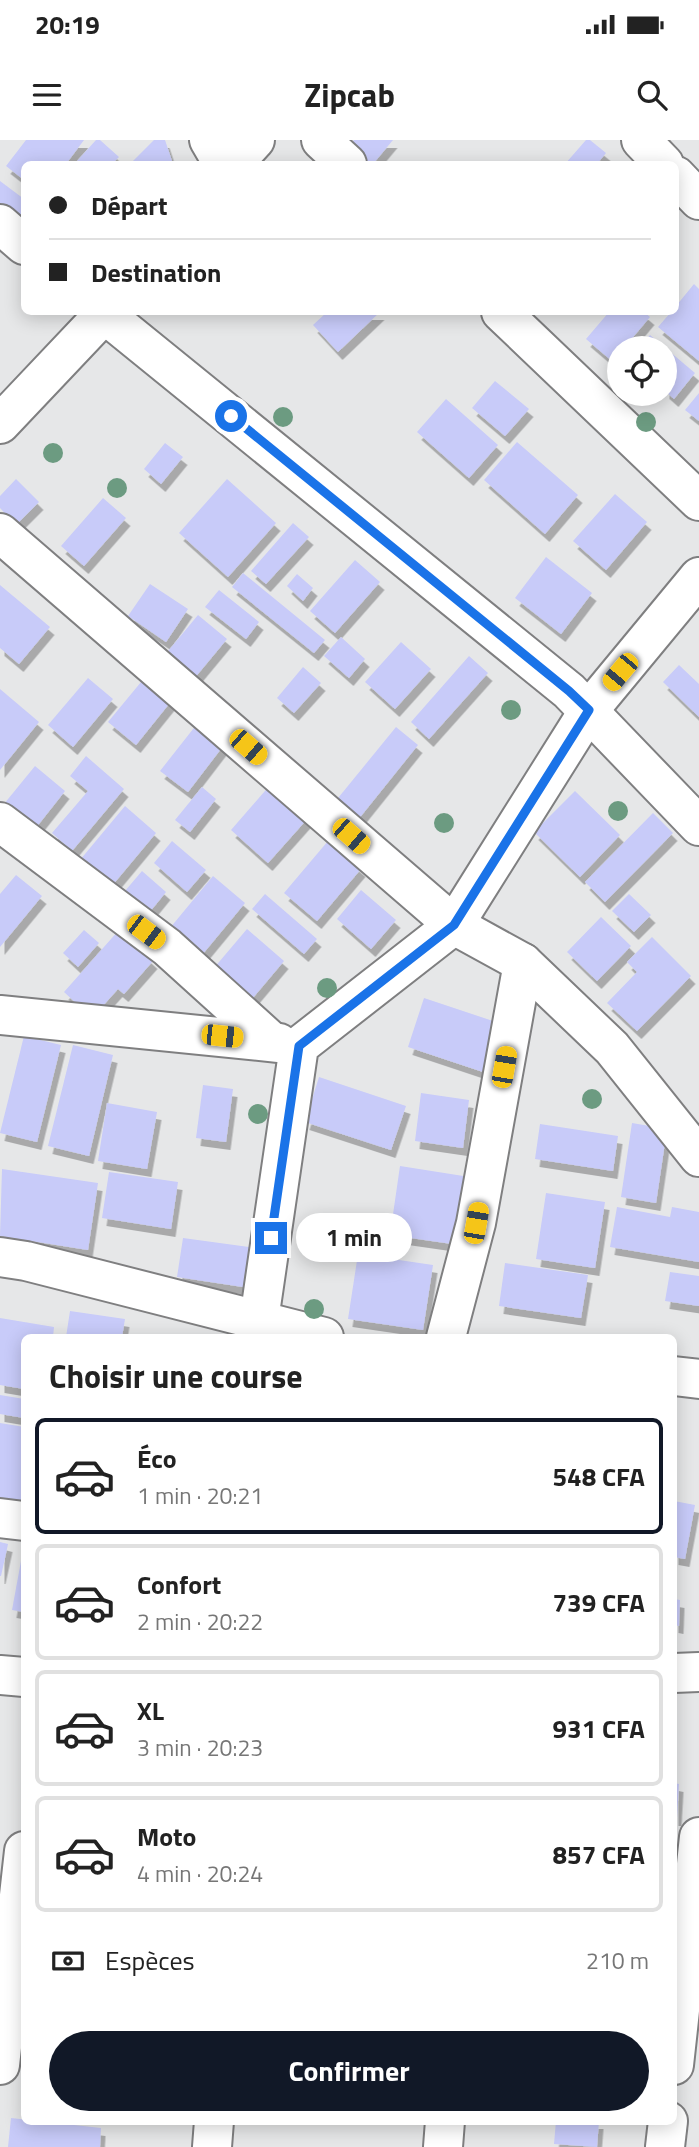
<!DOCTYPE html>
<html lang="fr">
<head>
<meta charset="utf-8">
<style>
  body { margin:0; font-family:"Titillium Web",sans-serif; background:#f2f2f2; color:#222; height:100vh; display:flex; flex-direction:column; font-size:26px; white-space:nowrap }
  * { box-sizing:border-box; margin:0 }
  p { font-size:23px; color:#767676 }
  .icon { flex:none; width:38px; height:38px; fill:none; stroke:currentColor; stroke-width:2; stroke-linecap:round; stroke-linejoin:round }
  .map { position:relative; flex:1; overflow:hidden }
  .sheet { position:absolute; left:21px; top:1194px; width:656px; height:791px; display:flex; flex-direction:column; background:#fff; border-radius:10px; box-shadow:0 4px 18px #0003 }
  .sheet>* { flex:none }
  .top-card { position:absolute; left:21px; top:21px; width:658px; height:154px; border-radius:10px; box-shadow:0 4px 18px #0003; display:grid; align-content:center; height:154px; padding:0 28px; background:#fff }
  .tools { position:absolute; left:607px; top:196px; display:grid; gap:14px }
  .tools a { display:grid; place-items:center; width:70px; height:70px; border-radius:50%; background:#fff; box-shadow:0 4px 18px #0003; font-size:35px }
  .end { position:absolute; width:32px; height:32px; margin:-16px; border:9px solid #1a73e8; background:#fff; box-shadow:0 0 0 4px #fff }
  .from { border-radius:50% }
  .bubble { position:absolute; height:49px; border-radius:24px; background:#fff; box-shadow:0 4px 18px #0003; font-size:23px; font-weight:700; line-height:49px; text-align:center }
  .car { position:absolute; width:21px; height:42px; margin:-21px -10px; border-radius:9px; box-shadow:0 0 5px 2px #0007; background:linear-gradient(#f5c518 24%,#345 0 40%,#f5c518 0 76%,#345 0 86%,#f5c518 0) }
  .top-card b { display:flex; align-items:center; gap:24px; height:66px; font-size:26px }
  .top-card b+b { border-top:2px solid #e0e0e0 }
  .top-card i { width:18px; height:18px; background:#222 }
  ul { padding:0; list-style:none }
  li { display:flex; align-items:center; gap:21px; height:116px; margin:0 14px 10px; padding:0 14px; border:4px solid #e0e0e0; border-radius:10px }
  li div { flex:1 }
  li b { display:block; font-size:26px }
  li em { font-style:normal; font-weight:700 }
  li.on { border-color:#111827 }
  li>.icon { width:63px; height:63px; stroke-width:1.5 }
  h2 { padding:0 28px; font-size:32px; line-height:84px }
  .pay { display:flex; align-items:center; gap:18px; height:77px; padding:0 28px; font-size:26px }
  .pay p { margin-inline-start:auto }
  .button { display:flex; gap:14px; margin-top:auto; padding:14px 28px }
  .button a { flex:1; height:80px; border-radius:42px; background:#111827; color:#fff; font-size:28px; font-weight:700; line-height:80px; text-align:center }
  .status { display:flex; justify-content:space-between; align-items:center; height:49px; padding:0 35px; background:#fff; direction:ltr }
  .status svg { height:19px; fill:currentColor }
  header { display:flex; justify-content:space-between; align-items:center; height:91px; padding:0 28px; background:#fff; font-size:32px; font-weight:700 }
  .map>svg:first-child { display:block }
  .building { fill:#c8cbf9; filter:url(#shadow) }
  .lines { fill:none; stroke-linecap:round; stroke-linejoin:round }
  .minor-casing { stroke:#7f7f80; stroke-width:42 }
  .minor { stroke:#fff; stroke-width:38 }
  .tree { fill:#6c9b81 }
  .route { stroke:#1a73e8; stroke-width:9 }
</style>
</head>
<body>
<div class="status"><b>20:19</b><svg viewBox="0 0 49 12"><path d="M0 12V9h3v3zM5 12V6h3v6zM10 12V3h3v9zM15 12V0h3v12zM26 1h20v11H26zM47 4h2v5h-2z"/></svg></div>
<header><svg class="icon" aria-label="menu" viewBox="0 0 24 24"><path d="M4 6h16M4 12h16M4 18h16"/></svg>Zipcab<svg class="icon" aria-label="search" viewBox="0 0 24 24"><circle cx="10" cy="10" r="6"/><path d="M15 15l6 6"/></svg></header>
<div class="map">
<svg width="699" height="2007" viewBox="0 0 699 2007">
  <defs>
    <filter id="shadow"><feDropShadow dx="4.5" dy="8" stdDeviation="0" flood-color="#0004"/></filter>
  </defs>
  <rect width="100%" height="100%" fill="#e6e7e8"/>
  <g class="building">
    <path d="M26 0H84L66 24H24V40L6 26Z"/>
    <path d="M96 0H100L119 17 112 24H81L77 21Z"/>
    <path d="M154 0H165L173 24H130Z"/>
    <path d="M354 0H393L373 24H361L345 11Z"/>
    <path d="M586 0H590L606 13 597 24H565Z"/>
    <path d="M0 41 24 59V83L0 71Z"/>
    <path d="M694 144 699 149V221L658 187 671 172H676V166Z"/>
    <path d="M327 172H380L338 212 313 185Z"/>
    <path d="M609 172H644L650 177 624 208H620V213L613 222 586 199Z"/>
    <path d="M650 195 695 233 674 259 665 251V208H639Z"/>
    <path d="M495 241 529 269 505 296 472 268Z"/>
    <path d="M699 253V281L685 270Z"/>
    <path d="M446 259 498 305 469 338 417 292Z"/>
    <path d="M517 302 578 355 545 394 484 340Z"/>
    <path d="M165 303 183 317 161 344 144 329Z"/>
    <path d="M16 339 39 362 16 385 0 368V356Z"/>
    <path d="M227 339 276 383 228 437 179 393Z"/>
    <path d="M615 354 647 382 606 430 573 401Z"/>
    <path d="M103 358 126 378 84 426 61 406Z"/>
    <path d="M293 383 309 397 266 444 251 431Z"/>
    <path d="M546 417 592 453 561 494 515 458Z"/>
    <path d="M355 420 380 442 335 493 310 471Z"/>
    <path d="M243 433 325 500 314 513 232 447Z"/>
    <path d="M297 434 313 448 303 461 287 446Z"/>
    <path d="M150 444 188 469 166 502 128 476Z"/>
    <path d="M0 445 50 487 19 524 0 508Z"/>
    <path d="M219 450 259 482 246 499 205 467Z"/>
    <path d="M198 475 227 499 193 540 164 516Z"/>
    <path d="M341 497 365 519 349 538 324 516Z"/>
    <path d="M401 502 431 529 395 569 365 542Z"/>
    <path d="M469 516 488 533 429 599 411 582Z"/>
    <path d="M679 525 699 544V577L663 542Z"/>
    <path d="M303 527 321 543 294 573 277 558Z"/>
    <path d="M146 536 173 559 136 605 108 582Z"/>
    <path d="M88 538 113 559 73 607 48 585Z"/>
    <path d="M0 549 39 582 0 630Z"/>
    <path d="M197 584 224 605 188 652 160 631Z"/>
    <path d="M396 587 418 605 357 681 334 663Z"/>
    <path d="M86 616 124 649 72 711 52 693 88 651 70 636Z"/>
    <path d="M35 626 65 651 35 689 4 664Z"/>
    <path d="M271 644 309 677 268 723 231 690Z"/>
    <path d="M202 647 216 659 190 692 175 680Z"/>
    <path d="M575 651 620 695 580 737 534 692Z"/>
    <path d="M125 666 156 693 111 747 80 720Z"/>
    <path d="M653 673 673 693 605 762 585 742Z"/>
    <path d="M172 701 206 730 187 752 154 723Z"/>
    <path d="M328 701 361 729 317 781 284 753Z"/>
    <path d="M142 731 166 752 144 779 119 758Z"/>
    <path d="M16 735 42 756 0 807V754Z"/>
    <path d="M213 736 245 763 202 815 170 788Z"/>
    <path d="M361 750 396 780 371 809 337 779Z"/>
    <path d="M265 754 317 799 304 814 252 769Z"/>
    <path d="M629 754 651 775 634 792 612 771Z"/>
    <path d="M601 777 631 806 597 841 567 812Z"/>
    <path d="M247 789 284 821 246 866 208 835Z"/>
    <path d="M84 790 99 803 78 827 63 813Z"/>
    <path d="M119 790 153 821 124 854 118 849 92 878 64 852Z"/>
    <path d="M652 797 691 836 637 891 607 863 637 832 627 822Z"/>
    <path d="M424 858 505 885 489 934 408 907Z"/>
    <path d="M24 896 61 905 37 1002 0 993Z"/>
    <path d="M73 905 113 915 89 1016 48 1006Z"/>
    <path d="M319 937 406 966 391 1010 305 982Z"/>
    <path d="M203 945 233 949 226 1002 196 998Z"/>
    <path d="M421 953 469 960 463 1008 415 1001Z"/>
    <path d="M107 963 157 972 147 1029 98 1021Z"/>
    <path d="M632 983 667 989 656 1063 621 1057Z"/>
    <path d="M540 984 618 996 613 1031 535 1019Z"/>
    <path d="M400 1026 476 1038 466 1106 390 1095Z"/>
    <path d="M2 1029 98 1043 88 1110 0 1096Z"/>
    <path d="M109 1032 178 1042 171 1089 102 1078Z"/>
    <path d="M546 1053 605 1062 595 1128 536 1119Z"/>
    <path d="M617 1067 670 1077 672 1067 699 1072V1122L610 1107Z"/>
    <path d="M183 1098 249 1107 243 1147 177 1137Z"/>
    <path d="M358 1114 433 1125 423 1190 348 1179Z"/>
    <path d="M505 1123 588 1135 581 1178 499 1166Z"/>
    <path d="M670 1132 699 1136V1166L665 1161Z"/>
    <path d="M70 1171 125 1179 122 1197H66Z"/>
    <path d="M0 1178 54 1187 53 1197H24V1249L0 1245Z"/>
    <path d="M0 1255 24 1259V1278L0 1274Z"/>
    <path d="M0 1283 24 1287V1372L0 1369Z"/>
    <path d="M674 1361 695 1365 685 1419 674 1417Z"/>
    <path d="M0 1402 8 1404 1 1436H0Z"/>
    <path d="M23 1410H24V1472L12 1470Z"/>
    <path d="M674 1459 680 1460 679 1486 674 1485Z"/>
    <path d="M674 1643 679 1644 677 1678H674Z"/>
    <path d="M11 1978 101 1988 100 2007H8Z"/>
    <path d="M556 1981H599L597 2007 554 2004Z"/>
  </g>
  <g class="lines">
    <defs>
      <g id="minor">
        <path d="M209 0 223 24"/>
        <path d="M321 0 347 24"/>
        <path d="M641 0 664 24"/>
        <path d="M233 24 255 0"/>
        <path d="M676 36 699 60"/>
        <path d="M0 84 24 105"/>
        <path d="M102 172 569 551 699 686"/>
        <path d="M501 172 699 361"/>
        <path d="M0 284 106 172"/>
        <path d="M0 393 454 785 523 823 612 908 699 1017"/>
        <path d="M0 682 167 807 271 901"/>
        <path d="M0 875 279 903"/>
        <path d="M0 1117 26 1121 324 1197"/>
        <path d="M259 1180 299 906 454 785 589 570 699 437"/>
        <path d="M446 1197 476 1083 523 823"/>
        <path d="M674 1236 699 1239"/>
        <path d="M0 1378 24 1381"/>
        <path d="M674 1533 699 1532"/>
        <path d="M0 1535 24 1537"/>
        <path d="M0 1925 24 1711"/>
        <path d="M674 1925 699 1697"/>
        <path d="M212 2007 214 1981"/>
        <path d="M443 2007 445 1981"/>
        <path d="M665 2007 668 1981"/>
      </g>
    </defs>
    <use href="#minor" class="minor-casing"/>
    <use href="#minor" class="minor"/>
  </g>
  <g class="tree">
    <circle cx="283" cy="277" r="10"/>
    <circle cx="646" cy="282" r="10"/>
    <circle cx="53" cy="313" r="10"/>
    <circle cx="117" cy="348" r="10"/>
    <circle cx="511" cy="570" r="10"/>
    <circle cx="618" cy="671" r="10"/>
    <circle cx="444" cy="683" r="10"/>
    <circle cx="327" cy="848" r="10"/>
    <circle cx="592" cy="959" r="10"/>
    <circle cx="258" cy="974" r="10"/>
    <circle cx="314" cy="1169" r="10"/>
  </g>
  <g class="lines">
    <path class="route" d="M231 276 569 551 589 570 454 785 299 906 271 1098"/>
  </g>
</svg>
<div class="tools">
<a><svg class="icon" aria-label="locate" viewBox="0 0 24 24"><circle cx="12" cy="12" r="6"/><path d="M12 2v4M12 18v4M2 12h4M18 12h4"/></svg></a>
</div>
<i class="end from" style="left:231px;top:276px"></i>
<i class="end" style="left:271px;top:1098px"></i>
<div class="bubble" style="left:296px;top:1073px;width:116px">1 min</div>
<i class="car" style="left:620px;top:532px;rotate:220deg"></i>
<i class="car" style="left:248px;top:607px;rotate:131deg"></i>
<i class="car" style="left:351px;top:696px;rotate:131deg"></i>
<i class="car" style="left:146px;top:792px;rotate:127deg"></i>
<i class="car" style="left:222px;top:896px;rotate:96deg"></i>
<i class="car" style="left:504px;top:927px;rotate:10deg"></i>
<i class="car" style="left:476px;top:1083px;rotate:10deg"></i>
<div class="top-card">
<b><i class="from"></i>Départ</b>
<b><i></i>Destination</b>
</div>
<section class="sheet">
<h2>Choisir une course</h2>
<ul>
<li class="on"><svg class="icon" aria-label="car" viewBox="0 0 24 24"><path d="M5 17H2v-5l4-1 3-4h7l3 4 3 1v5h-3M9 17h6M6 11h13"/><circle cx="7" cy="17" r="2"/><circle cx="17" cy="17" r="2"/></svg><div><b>Éco</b><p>1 min · 20:21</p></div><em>548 CFA</em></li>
<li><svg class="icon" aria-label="car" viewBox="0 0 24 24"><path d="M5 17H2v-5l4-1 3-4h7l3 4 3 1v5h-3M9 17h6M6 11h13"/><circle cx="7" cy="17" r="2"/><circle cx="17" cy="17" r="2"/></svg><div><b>Confort</b><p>2 min · 20:22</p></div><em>739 CFA</em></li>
<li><svg class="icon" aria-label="car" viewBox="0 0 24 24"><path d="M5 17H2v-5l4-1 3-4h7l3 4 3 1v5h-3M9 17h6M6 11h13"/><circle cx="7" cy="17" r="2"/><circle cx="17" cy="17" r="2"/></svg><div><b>XL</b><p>3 min · 20:23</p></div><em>931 CFA</em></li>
<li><svg class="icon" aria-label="car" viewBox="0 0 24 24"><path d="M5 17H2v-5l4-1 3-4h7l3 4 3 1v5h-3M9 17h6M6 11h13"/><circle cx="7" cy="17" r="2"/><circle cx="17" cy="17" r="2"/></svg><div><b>Moto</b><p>4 min · 20:24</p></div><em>857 CFA</em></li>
</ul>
<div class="pay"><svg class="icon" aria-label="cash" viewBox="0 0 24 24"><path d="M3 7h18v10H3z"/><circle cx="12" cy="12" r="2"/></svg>Espèces<p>210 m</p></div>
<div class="button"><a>Confirmer</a></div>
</section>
</div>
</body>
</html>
